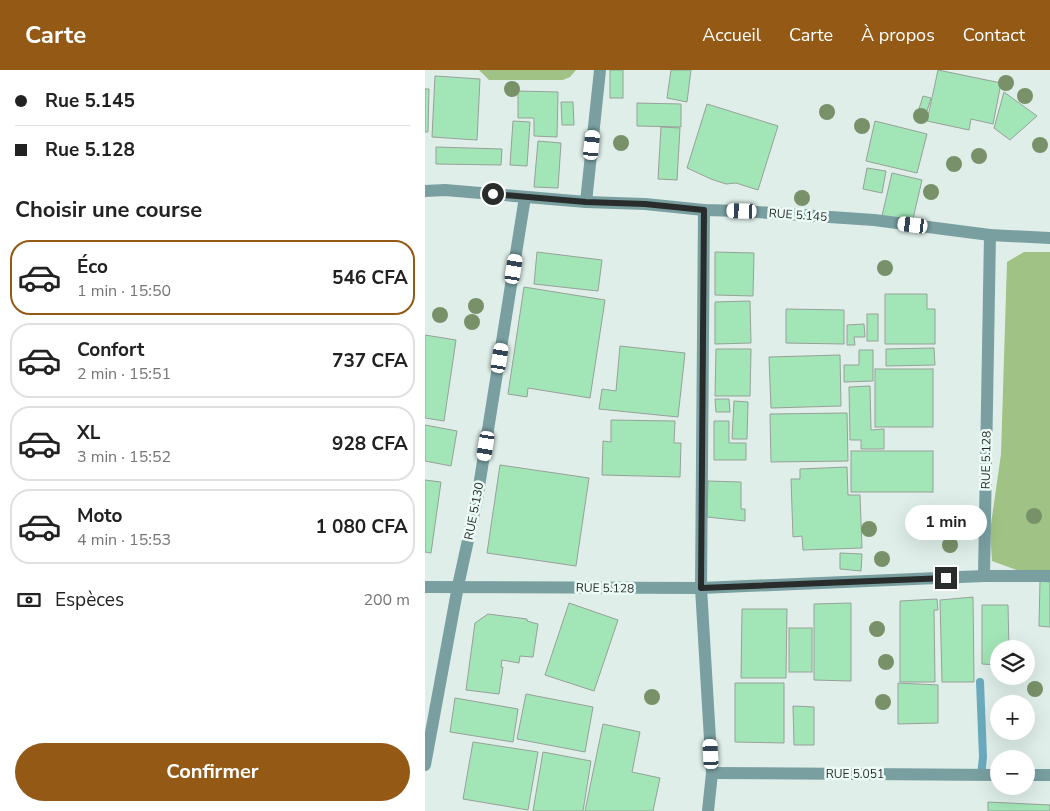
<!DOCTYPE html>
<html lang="fr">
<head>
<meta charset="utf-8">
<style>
  body { margin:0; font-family:"Nunito Sans",sans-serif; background:#f6f6f6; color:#222; height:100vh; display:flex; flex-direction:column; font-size:19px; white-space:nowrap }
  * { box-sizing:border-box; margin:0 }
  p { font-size:16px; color:#767676 }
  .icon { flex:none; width:28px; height:28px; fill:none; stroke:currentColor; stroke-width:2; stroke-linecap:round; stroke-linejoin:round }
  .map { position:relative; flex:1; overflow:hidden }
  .side { display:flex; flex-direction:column; background:#fff; width:425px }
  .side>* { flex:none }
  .guide { display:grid; align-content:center; height:110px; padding:0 15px; background:#fff }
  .controls { position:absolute; left:565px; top:570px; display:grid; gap:10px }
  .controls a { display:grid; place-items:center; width:45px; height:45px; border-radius:50%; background:#fff; box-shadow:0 5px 20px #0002; font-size:25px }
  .end { position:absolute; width:22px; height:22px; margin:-11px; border:6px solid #282d2c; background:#fff; box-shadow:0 0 0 2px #fff }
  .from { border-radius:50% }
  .bubble { position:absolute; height:35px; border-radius:18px; background:#fff; box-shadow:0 5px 20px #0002; font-size:16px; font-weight:700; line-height:35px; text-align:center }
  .car { position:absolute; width:15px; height:30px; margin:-15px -8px; border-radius:6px; box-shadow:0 0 4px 1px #0007; background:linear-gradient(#fff 24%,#345 0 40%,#fff 0 76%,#345 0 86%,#fff 0) }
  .guide b { display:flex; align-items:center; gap:18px; height:48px; font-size:19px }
  .guide b+b { border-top:1px solid #e0e0e0 }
  .guide i { width:12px; height:12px; background:#222 }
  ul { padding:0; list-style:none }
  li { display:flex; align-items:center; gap:15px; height:75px; margin:0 10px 8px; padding:0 5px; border:2px solid #e0e0e0; border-radius:20px }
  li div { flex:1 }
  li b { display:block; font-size:19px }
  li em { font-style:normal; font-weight:700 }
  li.selected { border-color:#935915 }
  li>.icon { width:45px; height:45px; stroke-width:1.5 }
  h2 { padding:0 15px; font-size:22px; line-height:60px }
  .pay { display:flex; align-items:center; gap:12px; height:55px; padding:0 15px; font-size:19px }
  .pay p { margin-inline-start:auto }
  .cta { display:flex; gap:10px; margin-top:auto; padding:10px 15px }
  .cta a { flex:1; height:58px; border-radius:30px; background:#935915; color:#fff; font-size:20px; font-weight:700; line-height:58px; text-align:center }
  header { display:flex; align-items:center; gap:30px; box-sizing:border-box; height:70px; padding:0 25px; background:#935915; color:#fff }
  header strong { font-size:24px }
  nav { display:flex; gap:28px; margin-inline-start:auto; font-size:18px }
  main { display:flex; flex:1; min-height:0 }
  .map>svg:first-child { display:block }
  .forest { fill:#a0c284 }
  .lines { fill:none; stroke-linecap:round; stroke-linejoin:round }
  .stream { stroke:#6baabd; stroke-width:8 }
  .building { fill:#a2e5b7; stroke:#97a199 }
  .minor { stroke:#799fa1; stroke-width:12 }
  .tree { fill:#799169 }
  .route { stroke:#282d2c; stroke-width:6 }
  .labels { text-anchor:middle; stroke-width:5; stroke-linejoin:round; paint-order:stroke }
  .street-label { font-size:12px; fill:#282d2c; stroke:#edfbf7 }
</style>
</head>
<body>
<header>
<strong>Carte</strong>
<nav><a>Accueil</a><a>Carte</a><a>À propos</a><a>Contact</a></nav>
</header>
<main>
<section class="side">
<div class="guide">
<b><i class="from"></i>Rue 5.145</b>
<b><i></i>Rue 5.128</b>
</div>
<h2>Choisir une course</h2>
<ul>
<li class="selected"><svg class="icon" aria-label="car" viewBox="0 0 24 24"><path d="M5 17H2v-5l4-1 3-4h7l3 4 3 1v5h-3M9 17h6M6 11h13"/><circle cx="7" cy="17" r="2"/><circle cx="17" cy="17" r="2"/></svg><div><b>Éco</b><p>1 min · 15:50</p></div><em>546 CFA</em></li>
<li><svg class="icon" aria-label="car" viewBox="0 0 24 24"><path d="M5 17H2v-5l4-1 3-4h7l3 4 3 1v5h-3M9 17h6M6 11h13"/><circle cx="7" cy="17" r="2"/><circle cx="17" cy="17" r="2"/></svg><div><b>Confort</b><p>2 min · 15:51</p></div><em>737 CFA</em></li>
<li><svg class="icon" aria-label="car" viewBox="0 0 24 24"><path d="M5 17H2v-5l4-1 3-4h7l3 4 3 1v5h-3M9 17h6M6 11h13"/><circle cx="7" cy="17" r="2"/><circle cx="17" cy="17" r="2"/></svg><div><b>XL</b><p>3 min · 15:52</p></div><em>928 CFA</em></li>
<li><svg class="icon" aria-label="car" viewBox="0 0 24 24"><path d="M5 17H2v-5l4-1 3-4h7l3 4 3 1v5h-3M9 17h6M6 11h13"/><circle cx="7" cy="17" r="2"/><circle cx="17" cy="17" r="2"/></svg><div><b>Moto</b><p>4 min · 15:53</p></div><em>1 080 CFA</em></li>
</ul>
<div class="pay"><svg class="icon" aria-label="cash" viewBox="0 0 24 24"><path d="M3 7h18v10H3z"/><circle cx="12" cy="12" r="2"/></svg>Espèces<p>200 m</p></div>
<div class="cta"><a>Confirmer</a></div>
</section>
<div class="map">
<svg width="625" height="741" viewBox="0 0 625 741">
  <rect width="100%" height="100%" fill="#dfeee9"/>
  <g class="forest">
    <path d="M54 0H151L145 7 138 10H64Z"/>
    <path d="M599 182H625V501L597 502 567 491 565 461 576 384 582 192Z"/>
  </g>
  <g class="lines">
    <path class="stream" d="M555 612 558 687 556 706"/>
  </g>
  <g class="building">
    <rect x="185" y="0" width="13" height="28"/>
    <path d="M246 0H266L262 32 242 28Z"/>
    <path d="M513 0 576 13 568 54 546 49 544 60 502 51Z"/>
    <path d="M10 6 55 9 52 70 7 67Z"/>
    <path d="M0 19H4L3 62H0Z"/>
    <path d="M93 21 133 22 132 67 109 66V48H93Z"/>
    <path d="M579 22 612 46 585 70 569 58Z"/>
    <path d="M498 26 506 28 502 41 494 39Z"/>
    <path d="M136 32H148L149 55H137Z"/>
    <path d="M212 33 256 34V57L212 56Z"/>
    <path d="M282 34 353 56 333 120 311 113 301 114 286 109 262 98Z"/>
    <path d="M88 51 105 52 102 96 85 95Z"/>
    <path d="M450 51 502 64 492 103 441 91Z"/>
    <path d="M236 57 255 58 252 110 233 109Z"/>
    <path d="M113 71 136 73 133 118 109 117Z"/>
    <path d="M11 77 77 79 76 95 11 94Z"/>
    <path d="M442 98 461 101 457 123 438 119Z"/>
    <path d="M467 103 497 110 487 153 457 146Z"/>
    <path d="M112 182 177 190 173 221 109 214Z"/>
    <path d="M290 182 329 183 328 226 290 225Z"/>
    <path d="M99 217 180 230 165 328 103 318 102 327 83 324Z"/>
    <path d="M460 224H502V239H510V274H460Z"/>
    <path d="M325 231 326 273 290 274V232Z"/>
    <path d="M361 239 419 240V274L361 273Z"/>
    <rect x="442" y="244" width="11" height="27"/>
    <path d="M439 254 440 267H429L430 275H422V255Z"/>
    <path d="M0 265 31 270 19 351 0 348Z"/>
    <path d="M195 276 260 283 253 347 174 339 177 319 191 321Z"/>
    <path d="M509 278 510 295 461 296V279Z"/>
    <path d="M291 279H326L325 326H290Z"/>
    <path d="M434 280H448V311L419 312V295H434Z"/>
    <path d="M415 285 416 336 346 338 344 287Z"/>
    <rect x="450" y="299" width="58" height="58"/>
    <path d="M445 316 446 360 459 359V379H436V370H425L424 317Z"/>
    <path d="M290 329H304L305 342H291Z"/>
    <path d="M309 331 323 332 322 369H307Z"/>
    <path d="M422 343 423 391 346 392 345 344Z"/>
    <path d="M186 350 250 351 249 373H256L255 407 177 405 178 371 186 372Z"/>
    <path d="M289 351H304V373H321V390H289Z"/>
    <path d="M0 355 32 361 26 396 0 391Z"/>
    <rect x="426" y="381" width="82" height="41"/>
    <path d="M75 395 164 408 151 496 62 483Z"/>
    <path d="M422 397 423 425H435L437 478 378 480 377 466 368 467 366 409H375V399Z"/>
    <path d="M0 410 16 412 6 483 0 482Z"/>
    <path d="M283 411 316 412V439H320V451L282 447Z"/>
    <path d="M415 483 437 484 436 501 415 499Z"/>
    <path d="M615 511 625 512V557L614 556Z"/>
    <path d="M548 527 549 612H517L515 530Z"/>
    <path d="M512 529 513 540H509L510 612H475V531Z"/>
    <path d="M144 533 193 550 169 621 120 605Z"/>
    <path d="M426 533V611L389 610V534Z"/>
    <path d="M557 535H583L584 579H574V595L557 594Z"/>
    <path d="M317 539H362L361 608H316Z"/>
    <path d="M63 544 102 549V551L113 554 108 587 95 586 94 593 77 590 76 597H78L74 624 41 620 50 553Z"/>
    <rect x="364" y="558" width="23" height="44"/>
    <path d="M310 613H359V673L310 672Z"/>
    <path d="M473 613 513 615V653L473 654Z"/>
    <path d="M101 624 168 637 160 682 92 669Z"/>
    <path d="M30 628 93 639 88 672 25 662Z"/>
    <path d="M368 636 389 637V675H369Z"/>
    <path d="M178 654 215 662 207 702 235 708 228 741H160Z"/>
    <path d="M48 672 113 682 103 740 38 729Z"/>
    <path d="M118 682 166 691 158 741H108Z"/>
    <path d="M563 732 625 735V741H563Z"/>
  </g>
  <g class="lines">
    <g class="minor">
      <path d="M0 121 20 120 161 132 220 134 279 140 317 141 449 150 565 165 625 168"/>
      <path d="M161 132 175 0"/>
      <path d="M279 140 276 518 287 703 283 741"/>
      <path d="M559 506H625"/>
      <path d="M0 517 276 518 559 506 565 165"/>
      <path d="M0 695 33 516 52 429 100 127"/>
      <path d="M287 703 574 705"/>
      <path d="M601 705H625"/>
    </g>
  </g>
  <g class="tree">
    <circle cx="581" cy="13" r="8"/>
    <circle cx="87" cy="19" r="8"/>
    <circle cx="600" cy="26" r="8"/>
    <circle cx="402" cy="42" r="8"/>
    <circle cx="496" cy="46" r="8"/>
    <circle cx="437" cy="56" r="8"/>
    <circle cx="196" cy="73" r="8"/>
    <circle cx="615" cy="75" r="8"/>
    <circle cx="554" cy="86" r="8"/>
    <circle cx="529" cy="94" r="8"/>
    <circle cx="506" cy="122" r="8"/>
    <circle cx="377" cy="128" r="8"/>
    <circle cx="460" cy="198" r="8"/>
    <circle cx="51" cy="236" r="8"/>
    <circle cx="15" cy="245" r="8"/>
    <circle cx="47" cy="252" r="8"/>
    <circle cx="609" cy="446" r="8"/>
    <circle cx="444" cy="459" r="8"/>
    <circle cx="525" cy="475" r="8"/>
    <circle cx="457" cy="489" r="8"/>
    <circle cx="452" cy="559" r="8"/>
    <circle cx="461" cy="592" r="8"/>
    <circle cx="610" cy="619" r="8"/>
    <circle cx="227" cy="627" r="8"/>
    <circle cx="458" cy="632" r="8"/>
  </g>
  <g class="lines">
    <path class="route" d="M68 124 161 132 220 134 279 140 276 518 521 508"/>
  </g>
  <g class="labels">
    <g class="street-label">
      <text transform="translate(373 145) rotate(4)" y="4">RUE 5.145</text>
      <text transform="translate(561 390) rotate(-89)" y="4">RUE 5.128</text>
      <text transform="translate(49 441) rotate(-79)" y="4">RUE 5.130</text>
      <text transform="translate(180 518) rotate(1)" y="4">RUE 5.128</text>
      <text x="430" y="708">RUE 5.051</text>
    </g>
  </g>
</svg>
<div class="controls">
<a><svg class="icon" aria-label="layers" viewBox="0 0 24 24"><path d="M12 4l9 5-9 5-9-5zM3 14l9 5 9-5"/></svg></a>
<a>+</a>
<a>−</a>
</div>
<i class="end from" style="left:68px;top:124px"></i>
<i class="end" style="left:521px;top:508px"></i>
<div class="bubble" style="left:480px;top:435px;width:82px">1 min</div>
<i class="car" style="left:167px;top:75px;rotate:6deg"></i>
<i class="car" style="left:317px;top:141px;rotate:272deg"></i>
<i class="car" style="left:488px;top:155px;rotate:277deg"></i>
<i class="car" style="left:89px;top:199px;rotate:9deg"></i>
<i class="car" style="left:75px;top:288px;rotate:9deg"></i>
<i class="car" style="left:61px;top:376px;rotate:189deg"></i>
<i class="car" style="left:286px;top:684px;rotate:357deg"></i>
</div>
</main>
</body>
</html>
